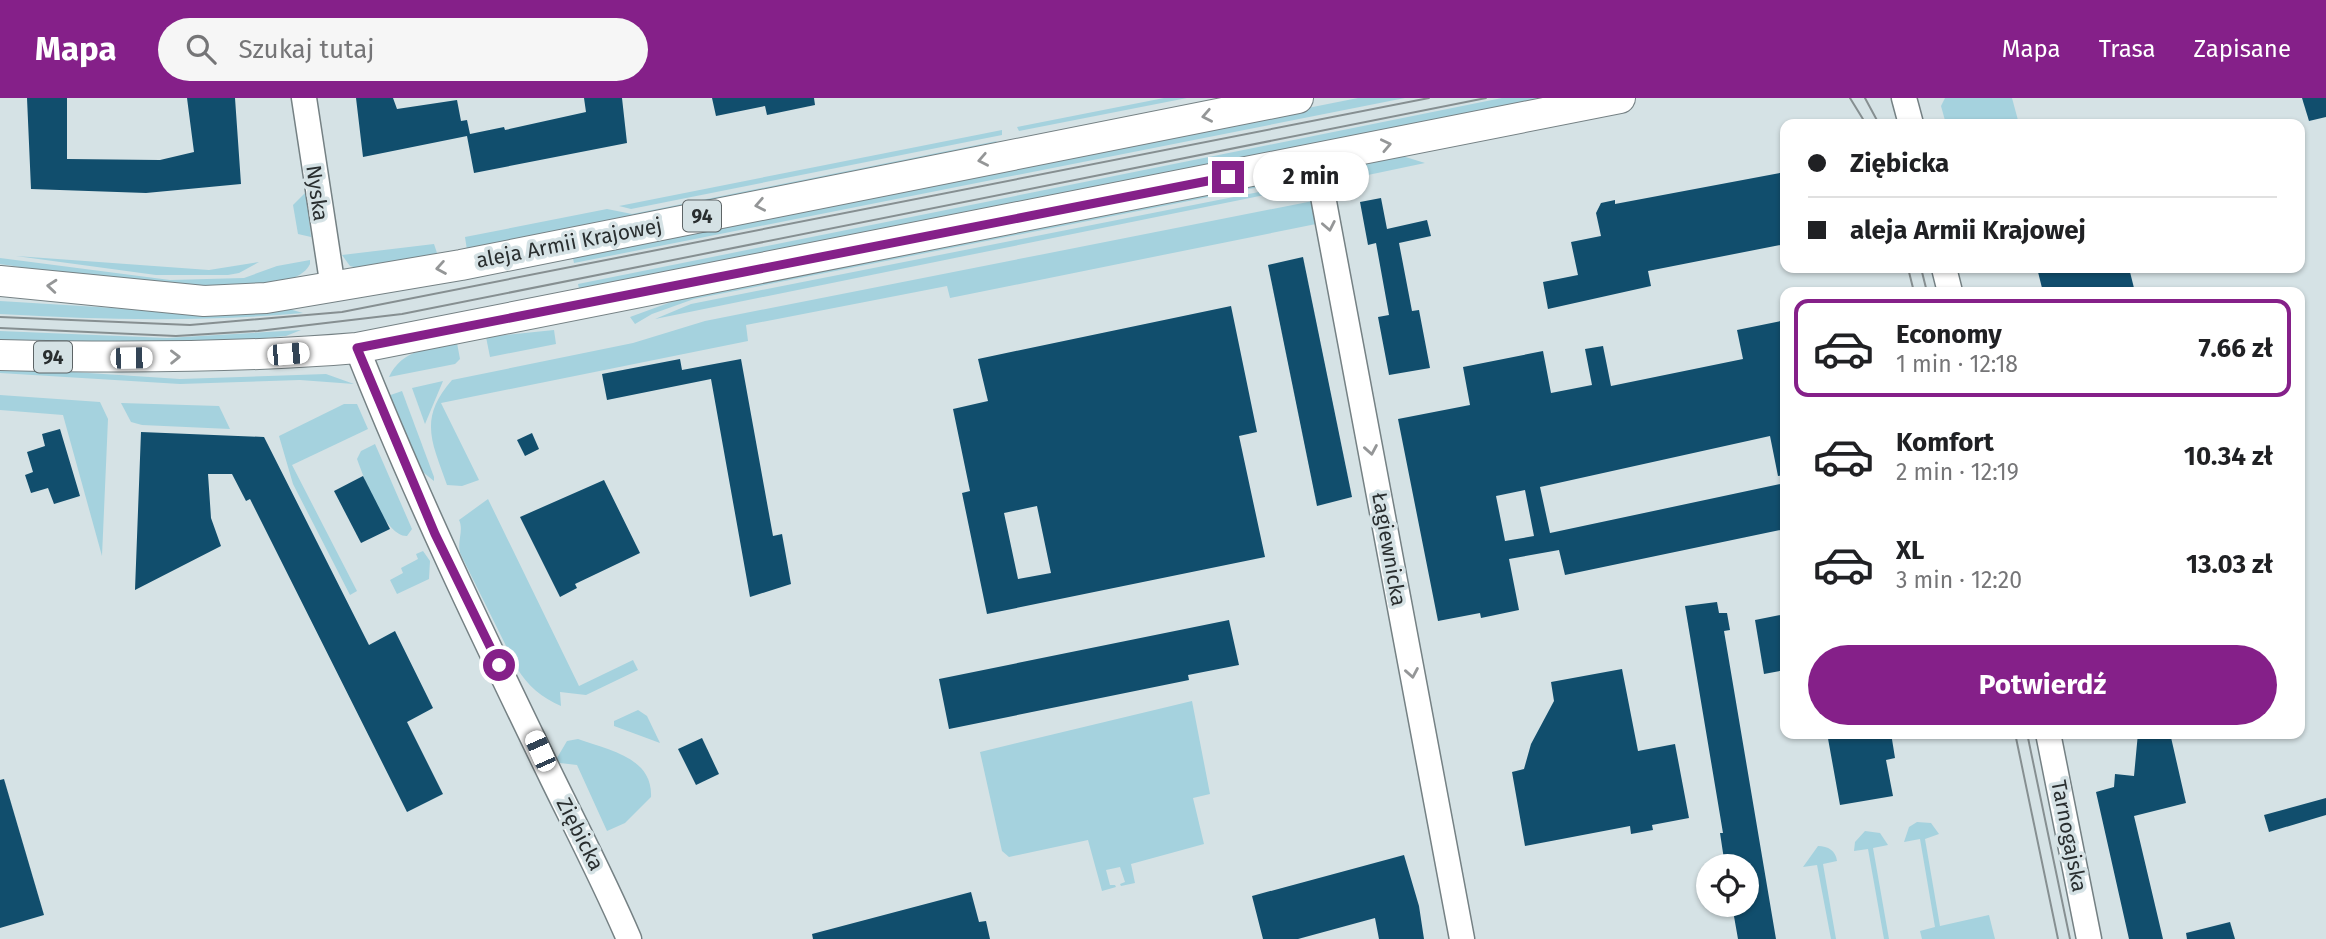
<!DOCTYPE html>
<html lang="pl">
<head>
<meta charset="utf-8">
<style>
  body { margin:0; font-family:"Fira Sans",sans-serif; background:#f6f6f6; color:#202124; height:100vh; display:flex; flex-direction:column; font-size:26px; white-space:nowrap }
  * { box-sizing:border-box; margin:0 }
  p { font-size:23px; color:#757577 }
  .icon { flex:none; width:38px; height:38px; fill:none; stroke:currentColor; stroke-width:2; stroke-linecap:round; stroke-linejoin:round }
  .map { position:relative; flex:1; overflow:hidden }
  .panel { position:absolute; left:1780px; top:189px; width:525px; height:452px; display:flex; flex-direction:column; background:#fff; border-radius:14px; box-shadow:0 2px 5px #0004 }
  .panel>* { flex:none }
  .banner { position:absolute; left:1780px; top:21px; width:525px; height:154px; border-radius:14px; box-shadow:0 2px 5px #0004; display:grid; align-content:center; height:154px; padding:0 28px; background:#fff }
  .controls { position:absolute; left:1696px; top:756px; display:grid; gap:14px }
  .controls a { display:grid; place-items:center; width:63px; height:63px; border-radius:50%; background:#fff; box-shadow:0 2px 5px #0004; font-size:35px }
  .end { position:absolute; width:32px; height:32px; margin:-16px; border:9px solid #852089; background:#fff; box-shadow:0 0 0 4px #fff }
  .from { border-radius:50% }
  .bubble { position:absolute; height:49px; border-radius:24px; background:#fff; box-shadow:0 2px 5px #0004; font-size:23px; font-weight:700; line-height:49px; text-align:center }
  .car { position:absolute; width:21px; height:42px; margin:-21px -10px; border-radius:9px; box-shadow:0 0 5px 2px #0007; background:linear-gradient(#fff 24%,#345 0 40%,#fff 0 76%,#345 0 86%,#fff 0) }
  .banner b { display:flex; align-items:center; gap:24px; height:66px; font-size:26px }
  .banner b+b { border-top:2px solid #e0e0e0 }
  .banner i { width:18px; height:18px; background:#202124 }
  ul { padding:12px 0 0; list-style:none }
  li { display:flex; align-items:center; gap:21px; height:98px; margin:0 14px 10px; padding:0 14px; border:4px solid transparent; border-radius:14px }
  li div { flex:1 }
  li b { display:block; font-size:26px }
  li em { font-style:normal; font-weight:700 }
  li.active { border-color:#852089 }
  li>.icon { width:63px; height:63px; stroke-width:1.5 }
  .button { display:flex; gap:14px; margin-top:auto; padding:14px 28px }
  .button a { flex:1; height:80px; border-radius:42px; background:#852089; color:#fff; font-size:28px; font-weight:700; line-height:80px; text-align:center }
  header { display:flex; align-items:center; gap:42px; box-sizing:border-box; height:98px; padding:0 35px; background:#852089; color:#fff }
  header strong { font-size:33px }
  nav { display:flex; gap:38px; margin-inline-start:auto; font-size:24px }
  .search { width:490px; height:63px; background:#f6f6f6; display:flex; align-items:center; gap:18px; box-sizing:border-box; padding:0 24px; border-radius:38px; color:#757577; font-size:26px }
  .map>svg:first-child { display:block }
  .green { fill:#a5d2de }
  .building { fill:#114e6d; fill-rule:evenodd }
  .lines { fill:none; stroke-linecap:round; stroke-linejoin:round }
  .minor-casing { stroke:#758184; stroke-width:27 }
  .major-casing { stroke:#758184; stroke-width:32 }
  .minor { stroke:#fff; stroke-width:24 }
  .major { stroke:#fff; stroke-width:30 }
  .tram { stroke:#868f91; stroke-width:2 }
  .oneway { stroke:#949697 }
  .route { stroke:#852089; stroke-width:9 }
  .labels { text-anchor:middle; stroke-width:7; stroke-linejoin:round; paint-order:stroke }
  .shield { fill:#d5e2e5; stroke:#5d6466; stroke-width:2 }
  .shield-label { font-size:19px; font-weight:bold; fill:#292e2f }
  .street-label { font-size:21px; fill:#292e2f; stroke:#d5e2e5 }
</style>
</head>
<body>
<header>
<strong>Mapa</strong>
<div class="search"><svg class="icon" aria-label="search" viewBox="0 0 24 24"><circle cx="10" cy="10" r="6"/><path d="M15 15l6 6"/></svg>Szukaj tutaj</div>
<nav><a>Mapa</a><a>Trasa</a><a>Zapisane</a></nav>
</header>
<div class="map">
<svg width="2326" height="841" viewBox="0 0 2326 841">
  <rect width="100%" height="100%" fill="#d5e2e5"/>
  <g class="green">
    <path d="M1164 0H1187L1019 33 1017 29Z"/>
    <path d="M1358 0H1405L574 165 572 156Z"/>
    <path d="M1502 0H1544L580 195 578 186Z"/>
    <path d="M1945 0H2012L2019 26H1946L1941 8Z"/>
    <path d="M1002 32V37L631 111 619 108Z"/>
    <path d="M997 43 993 47 467 152 465 139 607 111 632 116Z"/>
    <path d="M1399 57 1425 65 1330 85 1332 76 1340 69Z"/>
    <path d="M1294 78 1310 88 1296 91 1275 86 694 201 652 216 635 226 630 219 682 200Z"/>
    <path d="M1269 92 1284 93 655 221 691 206Z"/>
    <path d="M306 94 311 139 298 136 293 107Z"/>
    <path d="M1318 102 1321 125 950 200 947 188 746 227 748 243 441 305 479 382 462 388 447 387C432 344 418 321 452 282L633 245 705 223Z"/>
    <path d="M434 146 438 158 361 171 350 168 342 157Z"/>
    <path d="M16 158 209 172 259 164 239 175 228 177H156Z"/>
    <path d="M0 160 170 182 244 180 277 168 310 162V166C288 215 49 173 0 166Z"/>
    <path d="M0 203 179 214 289 211 303 215C201 224 102 222 0 216Z"/>
    <path d="M301 232 286 238 231 243 0 244V233L167 240Z"/>
    <path d="M554 232 556 246 490 259 486 239Z"/>
    <path d="M457 245 460 261 455 266 389 279C402 251 430 250 457 245Z"/>
    <path d="M27 271 180 281 326 276 354 286 300 282 180 286 0 275V272Z"/>
    <path d="M443 283 425 326 412 290Z"/>
    <path d="M402 293 434 379V383L419 371 385 299Z"/>
    <path d="M0 297 100 304 108 321 102 458 63 317 0 312Z"/>
    <path d="M121 305 219 308 230 331 142 327 131 324Z"/>
    <path d="M344 306H357L368 331 292 367 357 493 350 497 293 386 279 338Z"/>
    <path d="M375 346 412 431 407 438C385 439 364 380 357 361L361 353Z"/>
    <path d="M488 401 579 588 633 562 638 572 586 597 560 594 561 608C542 600 527 587 517 570L460 455C457 443 464 432 459 422Z"/>
    <path d="M423 453 430 463 429 481 397 496 390 482 403 475 401 470 418 461 416 456Z"/>
    <path d="M1192 603 1210 696 1193 700 1204 746 1131 766 1135 785 1121 788 1120 786 1125 784 1120 769 1106 772 1110 787H1115L1116 789 1102 793 1088 742 1009 759 1002 753 980 654Z"/>
    <path d="M638 612 647 618 660 645 614 628V623Z"/>
    <path d="M578 641C608 652 653 659 651 699L625 725 607 733 577 667 560 665 557 660 567 643Z"/>
    <path d="M1917 724 1931 725 1939 736 1925 741 1940 828 1989 817 1995 841H1922L1920 833 1935 829 1920 741 1904 744 1909 729Z"/>
    <path d="M1865 733 1880 735 1888 747 1873 750 1889 841H1884L1868 751 1854 753 1855 744Z"/>
    <path d="M1818 748C1828 748 1836 753 1837 763L1823 766 1836 841H1831L1817 767 1803 769Z"/>
  </g>
  <g class="building">
    <path d="M27 0H67V61L160 62 194 54 187 0H235L241 86 146 95 31 91Z"/>
    <path d="M356 0H393L397 11 457 2 461 23 467 22 470 36 504 29 505 32 586 14 584 0H622L627 45 474 75 467 38 363 59Z"/>
    <path d="M712 0H814L815 7 767 17 765 8 716 18Z"/>
    <path d="M2302 0H2326V19L2309 23Z"/>
    <path d="M1785 74V146L1648 173 1651 188 1548 211 1543 184 1578 177 1571 144 1601 138 1596 115 1601 105 1615 102V106Z"/>
    <path d="M1381 100 1387 131 1427 122 1431 138 1399 145 1412 213 1419 212 1430 270 1389 277 1378 219 1389 217 1376 145 1368 147 1360 104Z"/>
    <path d="M1303 159 1352 399 1317 408 1268 167Z"/>
    <path d="M2037 170H2129L2135 194H2043Z"/>
    <path d="M1231 208 1257 334 1239 338 1265 459 987 516 962 395 970 393 953 311 988 303 978 261ZM1037 408 1051 475 1018 481 1004 415Z"/>
    <path d="M1781 223 1785 241V377L1778 378 1770 338 1540 389 1550 435 1785 385V431L1565 477 1559 452 1509 461 1519 512 1481 520 1480 515 1438 523 1398 321 1470 307 1463 269 1543 253 1551 295 1592 287 1585 251 1603 248 1611 288 1743 261 1737 232ZM1525 392 1534 438 1505 443 1496 398Z"/>
    <path d="M680 261 682 272 741 261 773 438 782 436 791 486 750 499 711 281 607 302 602 276Z"/>
    <path d="M60 331 80 398 54 406 48 390 31 395 25 377 33 374 27 354 45 348 42 336Z"/>
    <path d="M141 334 264 339 369 547 395 533 433 610 407 624 443 696 407 714 250 401 246 403 232 376H208L211 420 221 448 135 492Z"/>
    <path d="M532 335 539 351 525 358 517 342Z"/>
    <path d="M363 378 390 431 361 445 334 393Z"/>
    <path d="M604 382 640 455 575 486 577 490 560 499 520 419Z"/>
    <path d="M1717 504 1719 515H1727L1730 532 1724 533 1776 841H1738L1732 807H1746V768H1725L1720 735H1723L1685 508Z"/>
    <path d="M1785 516V572L1764 576 1755 522Z"/>
    <path d="M1229 522 1239 567 1188 577 1189 582 949 631 939 581Z"/>
    <path d="M1622 571 1638 653 1675 646 1689 720 1652 727 1653 732 1631 736 1630 728 1525 748 1512 674 1524 671 1531 646 1554 603 1551 584Z"/>
    <path d="M1827 635H1891L1895 660 1886 662 1893 698 1840 707Z"/>
    <path d="M2138 635H2170L2186 705 2134 718 2163 841H2129L2096 694 2114 689 2115 676 2134 678Z"/>
    <path d="M702 640 719 676 696 687 678 651Z"/>
    <path d="M4 681 44 817 0 830V682Z"/>
    <path d="M2326 700V717L2269 734 2264 717Z"/>
    <path d="M1404 757 1419 808 1424 841H1379L1375 820 1298 841H1263L1252 798Z"/>
    <path d="M971 794 979 824 986 823 990 841H813L812 836Z"/>
    <path d="M2230 824 2235 841H2187L2186 835Z"/>
  </g>
  <g class="lines">
    <defs>
      <g id="minor">
        <path d="M304 0 333 190"/>
        <path d="M1904 0 1911 26"/>
        <path d="M1316 61 1462 841"/>
        <path d="M1944 170 1950 194"/>
        <path d="M357 250C415 397 484 540 553 682 579 735 606 787 629 841"/>
        <path d="M2048 635 2089 841"/>
      </g>
      <g id="major">
        <path d="M0 183 204 203 266 200 461 167 1298 0"/>
        <path d="M0 257C120 260 238 260 357 250L1620 0"/>
      </g>
    </defs>
    <use href="#minor" class="minor-casing"/>
    <use href="#major" class="major-casing"/>
    <use href="#minor" class="minor"/>
    <use href="#major" class="major"/>
    <g class="tram">
      <path d="M1850 0 1866 26"/>
      <path d="M1865 0 1879 26"/>
      <path d="M1908 170 1914 194"/>
      <path d="M1921 170 1927 194"/>
      <path d="M0 219 190 227 342 214 1429 0"/>
      <path d="M0 230 176 238 258 233 402 216 1486 0"/>
      <path d="M2015 635 2058 841"/>
      <path d="M2027 635 2070 841"/>
    </g>
  </g>
  <defs><path id="oneway-chevron" d="M-2-3.5L2.5 0L-2 3.5" fill="none" stroke-width="1.6" stroke-linecap="round" stroke-linejoin="round" transform="scale(1.75)"/></defs>
  <g class="oneway">
    <use href="#oneway-chevron" transform="translate(1207 18) rotate(169)"/>
    <use href="#oneway-chevron" transform="translate(1386 47) rotate(-12)"/>
    <use href="#oneway-chevron" transform="translate(983 62) rotate(169)"/>
    <use href="#oneway-chevron" transform="translate(760 107) rotate(169)"/>
    <use href="#oneway-chevron" transform="translate(1329 128) rotate(79)"/>
    <use href="#oneway-chevron" transform="translate(441 170) rotate(170)"/>
    <use href="#oneway-chevron" transform="translate(52 188) rotate(-175)"/>
    <use href="#oneway-chevron" transform="translate(175 259) rotate(-1)"/>
    <use href="#oneway-chevron" transform="translate(1371 352) rotate(80)"/>
    <use href="#oneway-chevron" transform="translate(1412 575) rotate(80)"/>
  </g>
  <g class="lines">
    <path class="route" d="M499 567 435 436 357 250 1228 79"/>
  </g>
  <g class="labels">
    <g class="shield">
      <rect x="683" y="102.5" width="38" height="31" rx="5"/>
      <rect x="34" y="243.5" width="38" height="31" rx="5"/>
    </g>
    <g class="shield-label">
      <text x="702" y="125">94</text>
      <text x="53" y="266">94</text>
    </g>
    <g class="street-label">
      <text transform="translate(317 95) rotate(82)" y="7">Nyska</text>
      <text transform="translate(569 145) rotate(-11)" y="7">aleja Armii Krajowej</text>
      <text transform="translate(1389 451) rotate(80)" y="7">Łagiewnicka</text>
      <text transform="translate(580 736) rotate(63)" y="7">Ziębicka</text>
      <text transform="translate(2069 738) rotate(79)" y="7">Tarnogajska</text>
    </g>
  </g>
</svg>
<div class="controls">
<a><svg class="icon" aria-label="locate" viewBox="0 0 24 24"><circle cx="12" cy="12" r="6"/><path d="M12 2v4M12 18v4M2 12h4M18 12h4"/></svg></a>
</div>
<i class="end from" style="left:499px;top:567px"></i>
<i class="end" style="left:1228px;top:79px"></i>
<div class="bubble" style="left:1253px;top:54px;width:116px">2 min</div>
<i class="car" style="left:288px;top:256px;rotate:85deg"></i>
<i class="car" style="left:131px;top:260px;rotate:89deg"></i>
<i class="car" style="left:540px;top:653px;rotate:336deg"></i>
<div class="banner">
<b><i class="from"></i>Ziębicka</b>
<b><i></i>aleja Armii Krajowej</b>
</div>
<section class="panel">
<ul>
<li class="active"><svg class="icon" aria-label="car" viewBox="0 0 24 24"><path d="M5 17H2v-5l4-1 3-4h7l3 4 3 1v5h-3M9 17h6M6 11h13"/><circle cx="7" cy="17" r="2"/><circle cx="17" cy="17" r="2"/></svg><div><b>Economy</b><p>1 min · 12:18</p></div><em>7.66 zł</em></li>
<li><svg class="icon" aria-label="car" viewBox="0 0 24 24"><path d="M5 17H2v-5l4-1 3-4h7l3 4 3 1v5h-3M9 17h6M6 11h13"/><circle cx="7" cy="17" r="2"/><circle cx="17" cy="17" r="2"/></svg><div><b>Komfort</b><p>2 min · 12:19</p></div><em>10.34 zł</em></li>
<li><svg class="icon" aria-label="car" viewBox="0 0 24 24"><path d="M5 17H2v-5l4-1 3-4h7l3 4 3 1v5h-3M9 17h6M6 11h13"/><circle cx="7" cy="17" r="2"/><circle cx="17" cy="17" r="2"/></svg><div><b>XL</b><p>3 min · 12:20</p></div><em>13.03 zł</em></li>
</ul>
<div class="button"><a>Potwierdź</a></div>
</section>
</div>
</body>
</html>
